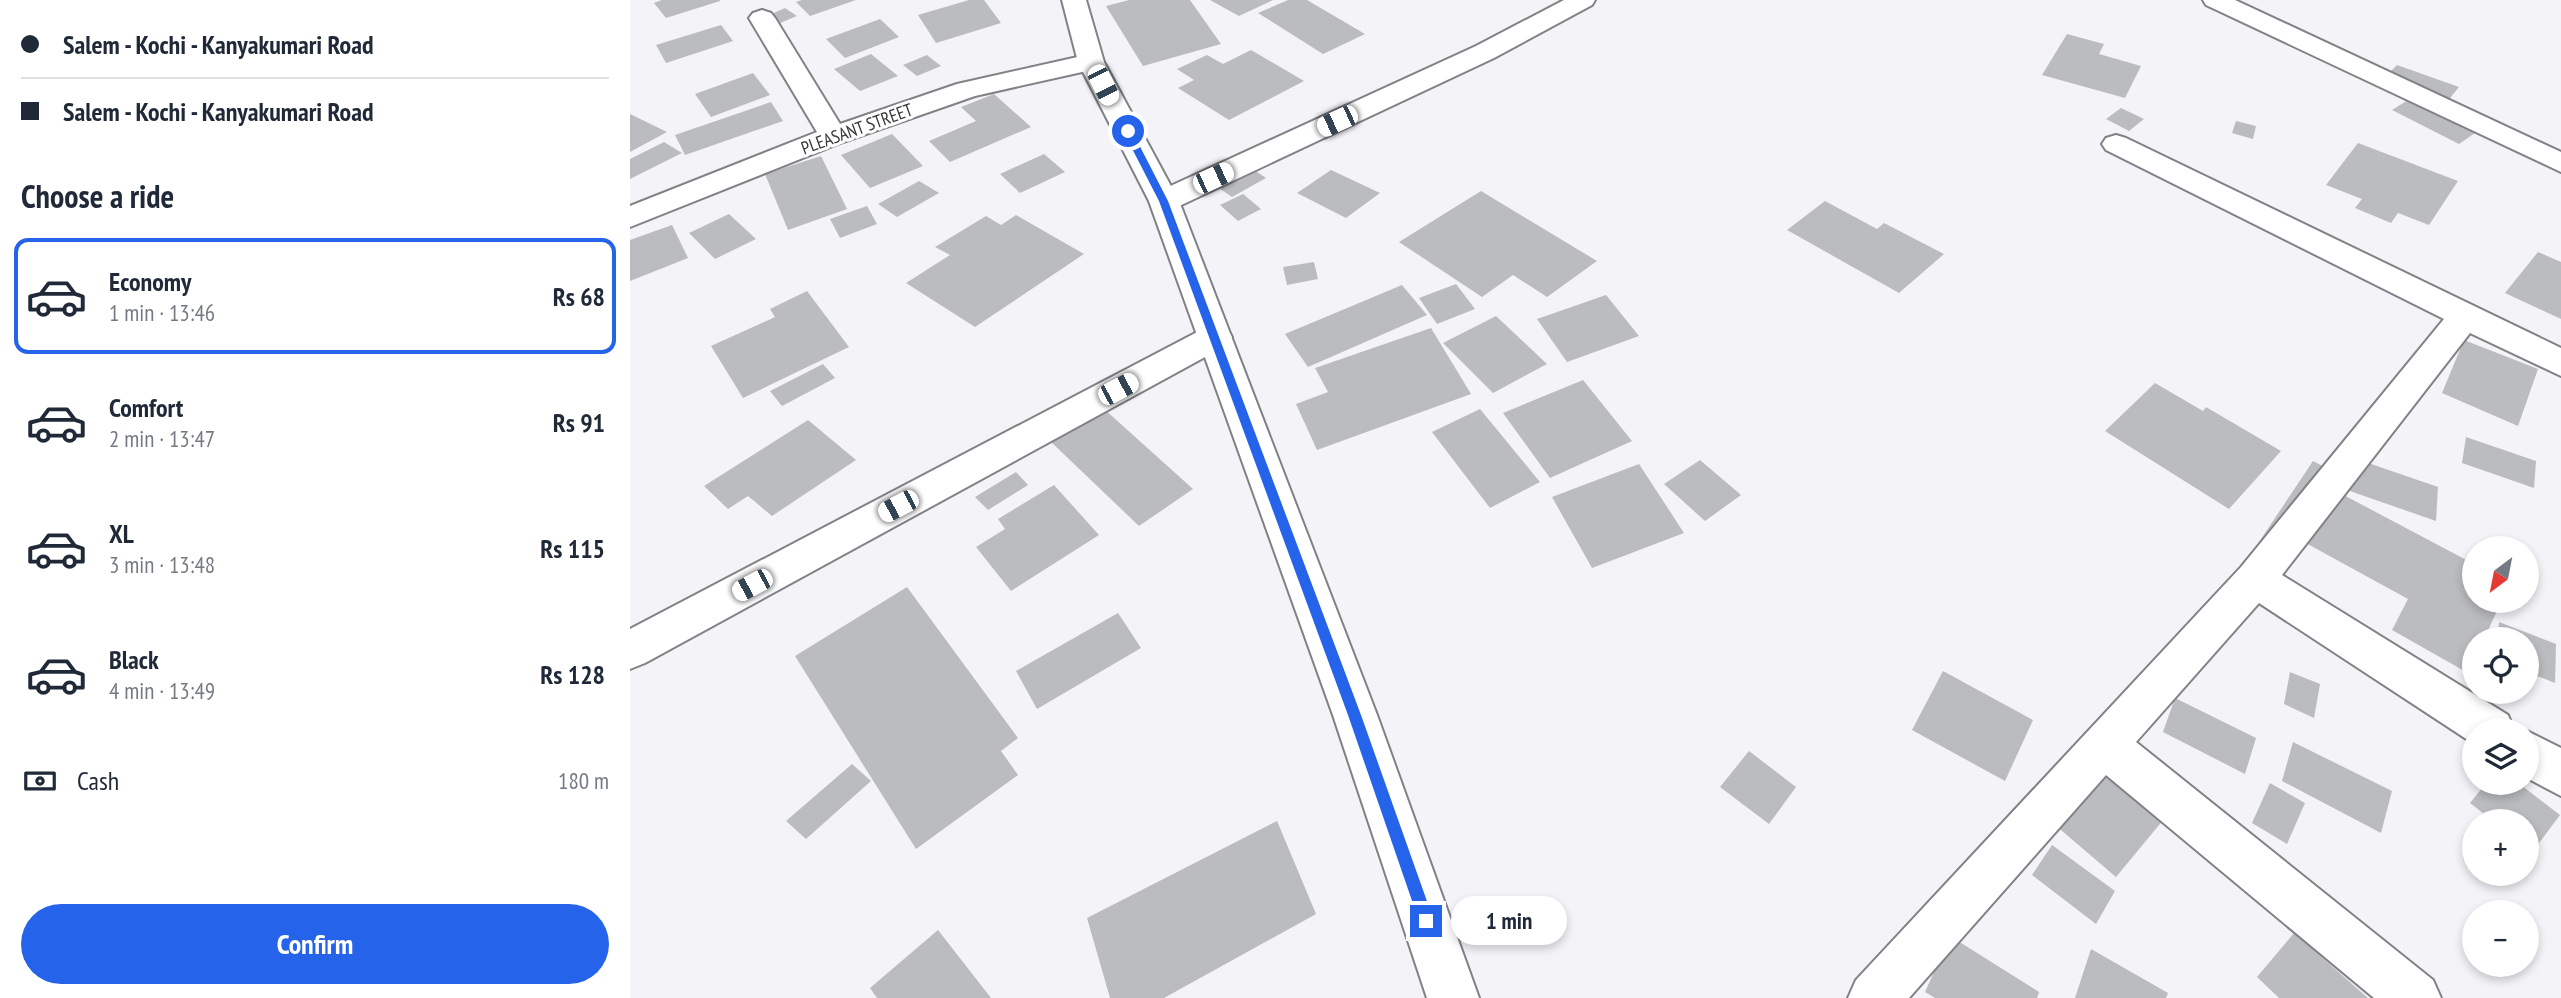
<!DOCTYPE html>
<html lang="en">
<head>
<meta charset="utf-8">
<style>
  body { margin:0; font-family:"PT Sans Narrow",sans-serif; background:#f2f2f3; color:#1f2937; height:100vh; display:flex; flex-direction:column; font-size:26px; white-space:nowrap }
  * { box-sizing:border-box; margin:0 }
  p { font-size:23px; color:#747a83 }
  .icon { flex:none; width:38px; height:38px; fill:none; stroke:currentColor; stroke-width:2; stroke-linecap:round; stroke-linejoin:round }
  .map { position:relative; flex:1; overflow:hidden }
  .sheet { display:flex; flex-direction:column; background:#fff; width:630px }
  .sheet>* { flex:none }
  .guide { display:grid; align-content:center; height:154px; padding:0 21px; background:#fff }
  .needle { width:46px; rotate:212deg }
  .buttons { position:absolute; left:1832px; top:536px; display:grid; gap:14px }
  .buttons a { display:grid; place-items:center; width:77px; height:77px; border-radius:50%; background:#fff; box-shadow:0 4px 10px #0003; font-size:35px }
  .end { position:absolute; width:32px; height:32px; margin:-16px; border:9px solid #2563eb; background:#fff; box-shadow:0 0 0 4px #fff }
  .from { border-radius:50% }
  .bubble { position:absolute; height:49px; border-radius:24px; background:#fff; box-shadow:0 4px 10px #0003; font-size:23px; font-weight:600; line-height:49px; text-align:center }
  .car { position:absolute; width:21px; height:42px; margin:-21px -10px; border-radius:9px; box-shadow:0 0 5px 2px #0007; background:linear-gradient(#fff 24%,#345 0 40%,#fff 0 76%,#345 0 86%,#fff 0) }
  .guide b { display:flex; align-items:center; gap:24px; height:66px; font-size:26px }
  .guide b+b { border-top:2px solid #e0e1e3 }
  .guide i { width:18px; height:18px; background:#1f2937 }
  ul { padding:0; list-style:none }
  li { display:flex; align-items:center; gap:21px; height:116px; margin:0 14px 10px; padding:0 7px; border:4px solid transparent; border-radius:14px }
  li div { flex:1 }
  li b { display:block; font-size:26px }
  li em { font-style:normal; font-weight:600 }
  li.selected { border-color:#2563eb }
  li>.icon { width:63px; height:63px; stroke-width:1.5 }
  h2 { padding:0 21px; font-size:32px; line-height:84px }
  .pay { display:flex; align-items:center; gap:18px; height:77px; padding:0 21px; font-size:26px }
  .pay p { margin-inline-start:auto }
  .button { display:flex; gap:14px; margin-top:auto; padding:14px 21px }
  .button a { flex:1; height:80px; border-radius:42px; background:#2563eb; color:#fff; font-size:28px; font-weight:600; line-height:80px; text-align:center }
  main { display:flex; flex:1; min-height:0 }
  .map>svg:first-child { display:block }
  .building { fill:#bbbcc0 }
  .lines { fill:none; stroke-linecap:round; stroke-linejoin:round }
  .street-casing { stroke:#818286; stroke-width:4 }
  .highway-casing { stroke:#818286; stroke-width:4 }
  .street { fill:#fff; fill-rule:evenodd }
  .highway { fill:#fff; fill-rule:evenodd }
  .route { fill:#2563eb }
  .labels { text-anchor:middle; stroke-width:6; stroke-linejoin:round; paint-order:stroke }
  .far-street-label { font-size:18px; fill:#353537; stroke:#fff }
</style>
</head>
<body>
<main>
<section class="sheet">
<div class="guide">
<b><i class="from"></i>Salem - Kochi - Kanyakumari Road</b>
<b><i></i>Salem - Kochi - Kanyakumari Road</b>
</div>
<h2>Choose a ride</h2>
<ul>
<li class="selected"><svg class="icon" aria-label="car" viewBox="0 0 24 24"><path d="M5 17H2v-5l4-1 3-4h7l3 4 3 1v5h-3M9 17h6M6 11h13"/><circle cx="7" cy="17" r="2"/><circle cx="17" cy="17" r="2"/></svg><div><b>Economy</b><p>1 min · 13:46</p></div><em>Rs 68</em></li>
<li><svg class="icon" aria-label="car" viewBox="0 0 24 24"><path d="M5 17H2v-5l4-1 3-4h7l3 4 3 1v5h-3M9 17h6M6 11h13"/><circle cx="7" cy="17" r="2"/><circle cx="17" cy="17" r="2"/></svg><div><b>Comfort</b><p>2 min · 13:47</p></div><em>Rs 91</em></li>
<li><svg class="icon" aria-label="car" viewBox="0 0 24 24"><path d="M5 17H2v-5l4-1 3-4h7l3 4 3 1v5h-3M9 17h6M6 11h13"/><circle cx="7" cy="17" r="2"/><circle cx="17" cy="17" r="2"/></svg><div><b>XL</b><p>3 min · 13:48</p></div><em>Rs 115</em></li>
<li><svg class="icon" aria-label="car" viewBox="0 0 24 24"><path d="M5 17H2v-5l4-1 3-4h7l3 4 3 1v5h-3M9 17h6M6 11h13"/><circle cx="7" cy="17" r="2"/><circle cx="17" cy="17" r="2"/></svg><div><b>Black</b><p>4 min · 13:49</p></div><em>Rs 128</em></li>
</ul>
<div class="pay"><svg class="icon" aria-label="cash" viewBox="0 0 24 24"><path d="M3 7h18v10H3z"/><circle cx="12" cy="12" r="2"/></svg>Cash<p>180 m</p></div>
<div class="button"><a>Confirm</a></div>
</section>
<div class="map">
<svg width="1931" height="998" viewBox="0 0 1931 998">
  <rect width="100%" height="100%" fill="#f3f3f8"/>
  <g class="building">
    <path d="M32 0H90V1L36 18 24 3Z"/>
    <path d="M172 0H226L180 16 166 2Z"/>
    <path d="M339 0H354L371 23 306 43 288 15Z"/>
    <path d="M499 0H560L591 44 513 66 476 6Z"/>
    <path d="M580 0H643L609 16Z"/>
    <path d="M658 0H677L735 34 693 54 628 13Z"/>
    <path d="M155 8 167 16 150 23 139 15Z"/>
    <path d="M250 19 269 37 215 58 196 39Z"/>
    <path d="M91 25 103 41 36 63 26 45Z"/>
    <path d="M1437 34 1474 44 1469 54 1511 66 1495 98 1412 75Z"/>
    <path d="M621 50 674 81 599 120 548 88 564 80 547 69 577 55 593 64Z"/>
    <path d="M241 54 268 76 230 91 204 69Z"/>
    <path d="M297 55 311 66 287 76 273 65Z"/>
    <path d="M1767 65 1829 87 1816 103 1753 79Z"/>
    <path d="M123 73 140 95 81 117 65 94Z"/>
    <path d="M364 94 401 127 320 162 299 141 346 121 331 107Z"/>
    <path d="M1778 100 1845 133 1829 144 1762 110Z"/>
    <path d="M141 102 153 121 55 155 45 135Z"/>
    <path d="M1491 108 1514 119 1499 131 1476 119Z"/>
    <path d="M0 114 37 132 0 152Z"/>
    <path d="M1606 121 1626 126 1623 139 1602 133Z"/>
    <path d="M262 134 293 166 240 188 211 155Z"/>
    <path d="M34 142 52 153 0 179V159Z"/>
    <path d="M1728 143 1828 181 1799 225 1768 213 1761 223 1725 208 1732 199 1696 185Z"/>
    <path d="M414 154 435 172 390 193 370 174Z"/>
    <path d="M191 156 217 209 158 230 135 174Z"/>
    <path d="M617 165 636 178 602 197 583 184Z"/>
    <path d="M701 170 750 193 716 218 667 193Z"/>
    <path d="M289 181 309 193 267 217 248 204Z"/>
    <path d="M851 191 967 261 917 297 883 275 852 297 769 242Z"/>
    <path d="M613 194 631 209 608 221 590 205Z"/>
    <path d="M1195 201 1247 229 1254 223 1314 254 1269 293 1157 230Z"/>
    <path d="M237 206 247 224 210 238 200 219Z"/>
    <path d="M99 214 126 239 85 259 59 233Z"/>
    <path d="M386 215 454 254 345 327 276 283 320 255 305 247 356 216 371 225Z"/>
    <path d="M42 225 58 258 0 281V240Z"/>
    <path d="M1908 252 1931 262V319L1875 293Z"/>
    <path d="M684 262 688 279 657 285 653 267Z"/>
    <path d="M826 284 845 309 807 324 789 298Z"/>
    <path d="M772 285 797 315 678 367 655 334Z"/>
    <path d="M177 291 219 347 113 398 81 346 145 317 140 309Z"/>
    <path d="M976 295 1009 336 937 362 907 319Z"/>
    <path d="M866 316 917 364 863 393 813 343Z"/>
    <path d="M801 328 841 394 687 450 666 404 698 392 685 368Z"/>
    <path d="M1834 340 1908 369 1888 426 1812 393Z"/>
    <path d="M193 364 205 378 152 406 140 391Z"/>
    <path d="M953 380 1002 441 920 478 873 413Z"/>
    <path d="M1525 383 1573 411 1576 407 1651 451 1599 509 1475 431Z"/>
    <path d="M473 408 563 489 509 526 420 441Z"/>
    <path d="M850 409 910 482 860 508 802 432Z"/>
    <path d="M178 420 226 460 142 516 118 496 98 509 74 486Z"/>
    <path d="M1836 437 1906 461 1904 488 1832 463Z"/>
    <path d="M1718 456 1808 487 1806 521 1714 489Z"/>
    <path d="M1070 460 1111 495 1075 521 1034 484Z"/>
    <path d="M1683 461 1714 477 1706 491 1844 564V600H1872L1854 639H1844V659L1838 673 1762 630 1778 599 1663 536 1645 564 1623 551Z"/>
    <path d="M1009 464 1054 533 962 568 922 497Z"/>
    <path d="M386 472 398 485 358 510 345 497Z"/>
    <path d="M424 485 469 535 381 591 346 547 375 529 368 519Z"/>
    <path d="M277 587 388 738 371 751 388 775 286 849 165 656Z"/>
    <path d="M488 613 511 648 407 709 386 671Z"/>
    <path d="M1869 622 1926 644 1925 683 1897 672V639H1868Z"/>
    <path d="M1313 671 1403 720 1375 781 1282 730Z"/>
    <path d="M1660 672 1690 684 1684 718 1654 704Z"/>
    <path d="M1545 698 1626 738 1615 774 1533 732Z"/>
    <path d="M1663 742 1762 791 1751 833 1652 781Z"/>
    <path d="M1119 751 1166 787 1139 824 1090 787Z"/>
    <path d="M1472 758 1539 813 1486 877 1418 819Z"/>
    <path d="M222 764 241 781 176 839 156 821Z"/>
    <path d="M1857 782H1887L1930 815 1903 851 1897 846V821H1863L1840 803Z"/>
    <path d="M1640 783 1675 803 1657 844 1622 823Z"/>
    <path d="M647 821 686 914 534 998H480L457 918Z"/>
    <path d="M1422 845 1485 891 1466 924 1402 875Z"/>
    <path d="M308 930 361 998H247L240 988Z"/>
    <path d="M1664 933 1738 998H1649L1627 977Z"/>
    <path d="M1320 936 1409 992 1407 998H1305L1295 992Z"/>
    <path d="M1461 949 1538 993 1536 998H1445Z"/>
  </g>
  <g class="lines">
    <defs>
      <g id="street">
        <path d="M934 0H965L962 5 864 58 545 208 534 210 523 208 519 201 523 194 846 46Z"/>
        <path d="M1573 0H1605L1931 152V172L1576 5Z"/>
        <path d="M132 10 141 13 145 18 210 124 327 84 461 54 470 56 474 62 470 68 345 96 213 142 0 227V206L187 132 119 18 123 13Z"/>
        <path d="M1486 135 1496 138 1931 348V376L1840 333 1652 575 1878 715 1884 730H1844V744L1629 603 1506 742 1803 980 1811 998H1744L1476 775 1279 998H1218L1226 980 1611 567 1814 319 1476 150 1472 144 1476 138Z"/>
        <path d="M585 325 597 329 602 337 597 345 15 663 0 669V629L573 329Z"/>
        <path d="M1897 731 1931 748V796L1897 778Z"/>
      </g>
      <path id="highway" d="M432 0H456L474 62 549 201 747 715 849 998H797L703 715 519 201 448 62Z"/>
    </defs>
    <use href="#street" class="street-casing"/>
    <use href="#highway" class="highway-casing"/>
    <use href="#street" class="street"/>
    <use href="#highway" class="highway"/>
  </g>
  <path class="route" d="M498 129 502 131 538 201 731 715 804 921 802 926 796 928 791 926 789 921 718 715 529 201 493 131Z"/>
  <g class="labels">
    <g class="far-street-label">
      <text transform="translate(227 129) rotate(-20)" y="6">PLEASANT STREET</text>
    </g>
  </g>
</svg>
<div class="buttons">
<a><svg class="needle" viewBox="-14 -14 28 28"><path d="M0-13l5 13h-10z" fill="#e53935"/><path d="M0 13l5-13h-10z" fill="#747a83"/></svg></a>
<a><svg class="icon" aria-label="locate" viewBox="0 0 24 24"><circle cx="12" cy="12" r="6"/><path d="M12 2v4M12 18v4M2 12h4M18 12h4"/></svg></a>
<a><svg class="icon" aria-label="layers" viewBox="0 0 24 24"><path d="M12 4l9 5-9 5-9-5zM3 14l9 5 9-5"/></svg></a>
<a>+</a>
<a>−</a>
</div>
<i class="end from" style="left:498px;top:131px"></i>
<i class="end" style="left:796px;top:921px"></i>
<div class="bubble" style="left:821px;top:896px;width:116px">1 min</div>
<i class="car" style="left:473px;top:85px;rotate:153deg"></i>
<i class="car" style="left:707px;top:121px;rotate:245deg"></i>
<i class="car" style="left:583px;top:178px;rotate:65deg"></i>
<i class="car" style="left:488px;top:389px;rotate:62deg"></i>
<i class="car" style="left:268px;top:506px;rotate:242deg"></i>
<i class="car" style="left:122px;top:585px;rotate:242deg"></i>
</div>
</main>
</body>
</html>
